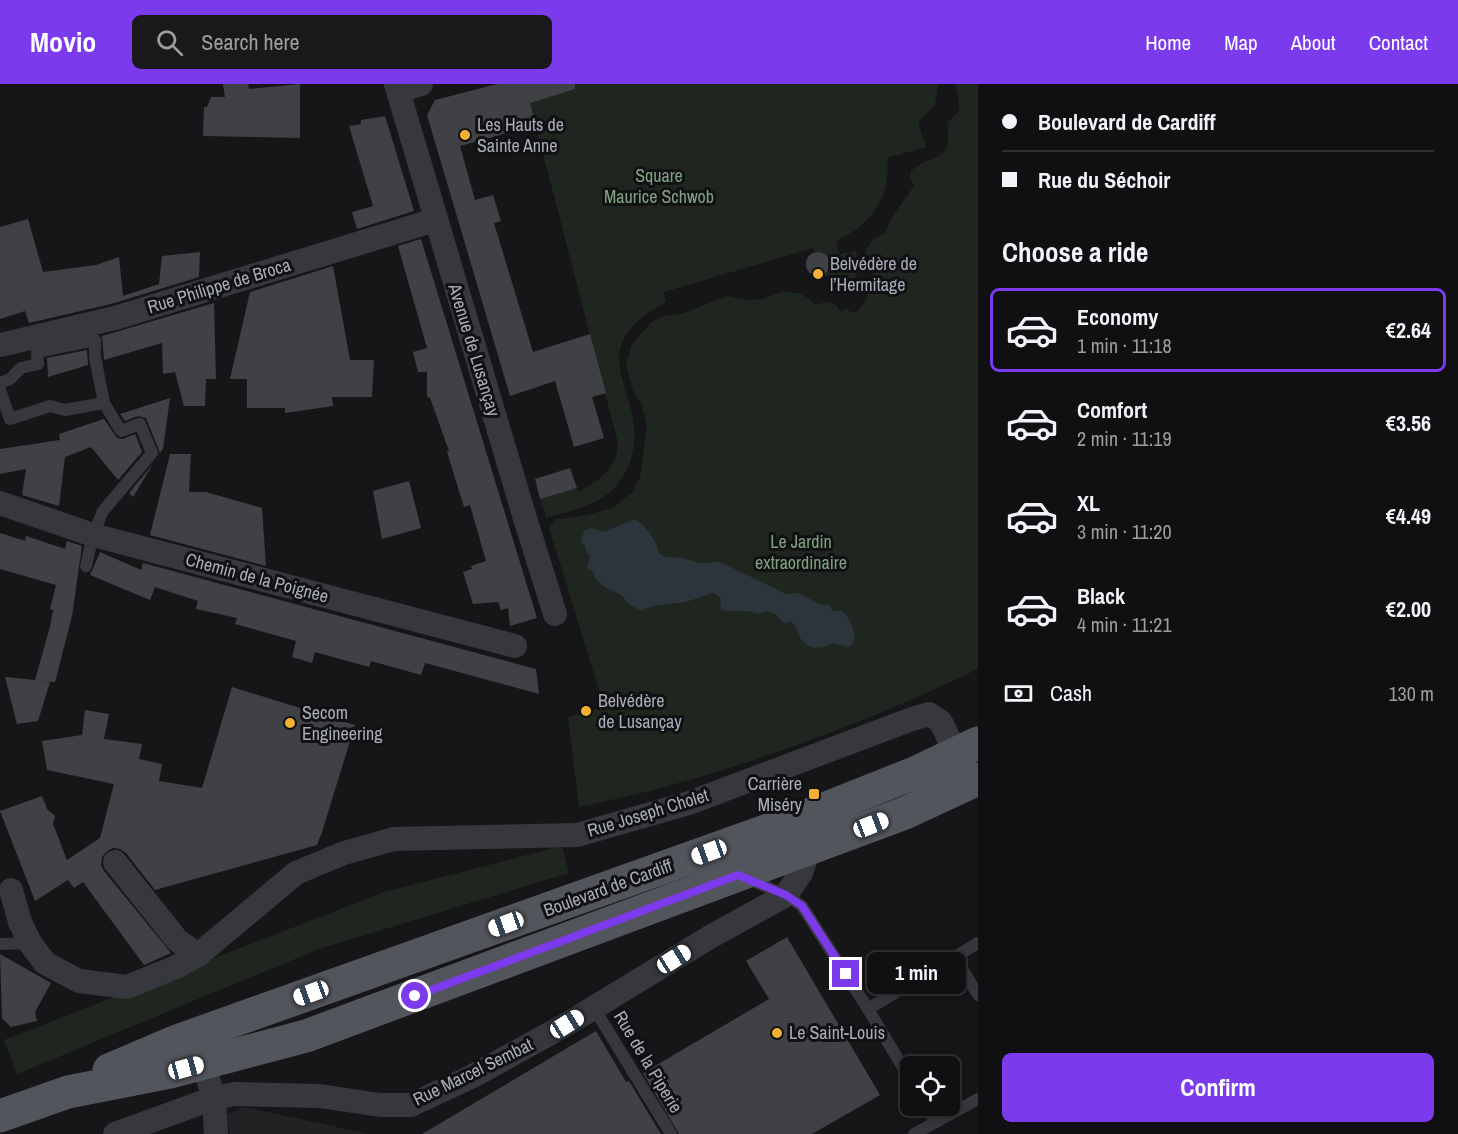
<!DOCTYPE html>
<html lang="en">
<head>
<meta charset="utf-8">
<style>
  body { margin:0; font-family:"Archivo Narrow",sans-serif; background:#19191b; color:#f1f3f6; height:100vh; display:flex; flex-direction:column; font-size:22px; white-space:nowrap }
  * { box-sizing:border-box; margin:0 }
  p { font-size:20px; color:#9c9d9f }
  .icon { flex:none; width:33px; height:33px; fill:none; stroke:currentColor; stroke-width:2; stroke-linecap:round; stroke-linejoin:round }
  .map { position:relative; flex:1; overflow:hidden }
  .side { display:flex; flex-direction:column; background:#101012; width:480px }
  .side>* { flex:none }
  .hud { display:grid; align-content:center; height:132px; padding:0 24px; background:#101012 }
  .buttons { position:absolute; left:900px; top:972px; display:grid; gap:12px }
  .buttons a { display:grid; place-items:center; width:60px; height:60px; border-radius:9px; background:#101012; box-shadow:0 3px 15px #0003,0 0 0 2px #303032; font-size:30px }
  .end { position:absolute; width:27px; height:27px; margin:-14px; border:8px solid #7c3aed; background:#fff; box-shadow:0 0 0 3px #fff }
  .from { border-radius:50% }
  .bubble { position:absolute; height:42px; border-radius:9px; background:#101012; box-shadow:0 3px 15px #0003,0 0 0 2px #303032; font-size:20px; font-weight:700; line-height:42px; text-align:center }
  .car { position:absolute; width:18px; height:36px; margin:-18px -9px; border-radius:8px; box-shadow:0 0 4px 2px #0007; background:linear-gradient(#fff 24%,#345 0 40%,#fff 0 76%,#345 0 86%,#fff 0) }
  .hud b { display:flex; align-items:center; gap:21px; height:57px; font-size:22px }
  .hud b+b { border-top:2px solid #303032 }
  .hud i { width:15px; height:15px; background:#f1f3f6 }
  ul { padding:0; list-style:none }
  li { display:flex; align-items:center; gap:18px; height:84px; margin:0 12px 9px; padding:0 12px; border:3px solid transparent; border-radius:9px }
  li div { flex:1 }
  li b { display:block; font-size:22px }
  li em { font-style:normal; font-weight:700 }
  li.on { border-color:#7c3aed }
  li>.icon { width:54px; height:54px; stroke-width:1.5 }
  h2 { padding:0 24px; font-size:27px; line-height:72px }
  .pay { display:flex; align-items:center; gap:15px; height:66px; padding:0 24px; font-size:22px }
  .pay p { margin-inline-start:auto }
  .action { display:flex; gap:12px; margin-top:auto; padding:12px 24px }
  .action a { flex:1; height:69px; border-radius:9px; background:#7c3aed; color:#fff; font-size:24px; font-weight:700; line-height:69px; text-align:center }
  header { display:flex; align-items:center; gap:36px; box-sizing:border-box; height:84px; padding:0 30px; background:#7c3aed; color:#fff }
  header strong { font-size:28px }
  nav { display:flex; gap:33px; margin-inline-start:auto; font-size:21px }
  .search { width:420px; height:54px; background:#19191b; display:flex; align-items:center; gap:15px; box-sizing:border-box; padding:0 21px; border-radius:9px; color:#9c9d9f; font-size:22px }
  main { display:flex; flex:1; min-height:0 }
  .map>svg:first-child { display:block }
  .built { fill:#222225 }
  .green { fill:#1e261f }
  .water { fill:#2c353c }
  .building { fill:#404145 }
  .lines { fill:none; stroke-linecap:round; stroke-linejoin:round }
  .service { stroke:#37383d; stroke-width:12 }
  .minor { stroke:#37383d; stroke-width:24 }
  .primary { stroke:#53555c; stroke-width:33 }
  .route { stroke:#7c3aed; stroke-width:8 }
  .poi-dot { fill:#f2b134; stroke:#111113; stroke-width:2 }
  .labels { text-anchor:middle; stroke-width:6; stroke-linejoin:round; paint-order:stroke }
  .poi-label { font-size:18px; fill:#a8adb8; stroke:#111113; text-anchor:start }
  .park-label { font-size:18px; fill:#7fa381; stroke:#111113 }
  .street-label { font-size:18px; fill:#a8adb8; stroke:#111113 }
</style>
</head>
<body>
<header>
<strong>Movio</strong>
<div class="search"><svg class="icon" aria-label="search" viewBox="0 0 24 24"><circle cx="10" cy="10" r="6"/><path d="M15 15l6 6"/></svg>Search here</div>
<nav><a>Home</a><a>Map</a><a>About</a><a>Contact</a></nav>
</header>
<main>
<div class="map">
<svg width="978" height="1050" viewBox="0 0 978 1050">
  <rect width="100%" height="100%" fill="#161618"/>
  <path class="built" d="M245 1023 369 1050H229L227 1030Z"/>
  <g class="green">
    <path d="M525 0H938L935 21 918 38 926 63 887 74C892 113 870 142 836 157L839 170 856 167C860 184 857 197 844 210L826 192 813 193C803 185 803 175 814 168L813 164 664 208 666 218C571 270 654 309 630 378 625 392 615 406 602 414 586 424 565 428 546 434L539 409 574 398 578 408C598 398 618 383 618 359Z"/>
    <path d="M955 0H978V585C853 645 714 696 579 723L568 633 600 624 603 619 549 444 555 435C567 436 607 427 617 421 622 418 625 412 632 409L635 400 640 394 647 342 641 319 633 307 626 282 631 262 651 238 664 232 684 229 727 212 747 216 763 215 781 208 800 209 817 221C828 216 834 217 840 227L847 225 851 228H857C864 219 871 208 872 196 872 189 871 184 872 176L866 170V165L873 155 884 150 894 130 914 102 910 95 911 87C934 67 953 80 947 39L959 27V15Z"/>
    <path d="M562 762 569 789 319 865 17 990 4 956 384 808Z"/>
  </g>
  <path class="water" d="M635 435C646 442 657 457 659 470L665 473 683 474 700 479 720 478 786 510 799 509 819 520 828 521 834 527H842L848 533 852 542 855 553 852 561 848 563 833 559C822 565 809 567 801 555 796 547 800 546 791 537L785 539 779 535 777 531 767 527 758 530 748 527H726L720 524 721 515 714 509C704 511 695 516 685 518 670 521 654 519 641 527L626 518 623 512 603 502 596 495 593 488 587 484 590 472 586 467V463L581 458 584 447 591 444 603 448Z"/>
  <g class="building">
    <path d="M223 0H248L249 5 300 0V54L203 52 204 23H207L211 13H225Z"/>
    <path d="M497 0H575V5L530 19 536 41 460 62 475 116 493 111 501 137 494 139 533 268 590 250 606 309 592 313 604 354 574 363 555 297 510 312 427 31 435 16Z"/>
    <path d="M385 32 414 127 357 145 352 128 373 122 349 42 361 40V36Z"/>
    <path d="M28 135 43 188 96 181 119 173 123 212 159 200 162 172 200 168 199 193 111 220 29 239 25 227 0 235V143Z"/>
    <path d="M421 155 537 534 510 542 508 524 501 526 498 518 473 520 463 488 472 485 471 482 486 477 470 421 464 423 447 368 449 367 430 314 427 313V288H418L413 268 427 264 398 162Z"/>
    <circle cx="818" cy="180" r="12"/>
    <path d="M333 182 350 276H374L372 313H332L333 322 285 329V324H247V295H230L250 208Z"/>
    <path d="M214 219 216 295H206L205 322H184L175 288 163 290 162 259 104 276 102 252Z"/>
    <path d="M87 266 88 281 48 293 47 274Z"/>
    <path d="M170 314 163 365 160 369 146 334 138 332 125 337 120 330Z"/>
    <path d="M104 335 117 354 123 355 135 350 142 368 118 396 91 363 65 373 59 422 22 411 26 385 0 390V365L60 356 59 350Z"/>
    <path d="M170 370H191L189 408H206L262 424 266 482 150 451Z"/>
    <path d="M153 380 133 413 129 409Z"/>
    <path d="M570 384 577 404 540 415 535 395Z"/>
    <path d="M409 397 421 444 382 455 373 407Z"/>
    <path d="M0 449 25 457 26 452 65 465 67 457 82 462 72 532 55 598 40 597 50 598 38 637 17 640 5 593 35 596 50 543 53 526 50 525 56 501 0 485Z"/>
    <path d="M100 468 141 486 143 479 536 585 539 610 425 579 421 591 371 577 369 583 315 568 312 579 292 573 296 557 235 540 237 534 196 525 198 517 155 503 150 516 90 491Z"/>
    <path d="M232 603 355 641 322 748 317 761 155 806 126 769 120 765 113 764 107 767 102 773 101 781 104 787 171 869 144 881 83 798 74 804 68 796 35 817 0 727 42 712 47 725 55 732 53 740 67 776 100 754 114 700 47 686 42 657 82 651 85 626 109 630 104 655 142 660 139 675 162 680 159 697 202 704Z"/>
    <path d="M787 853 880 1011 812 1050H679L643 989 769 915 746 877Z"/>
    <path d="M0 870 51 899 35 928 37 937 11 943 2 934Z"/>
    <path d="M596 947 626 998 629 997 661 1050H422Z"/>
  </g>
  <g class="lines">
    <g class="service">
      <path d="M0 299 10 295 21 284 38 280 37 268 95 256V273L104 319 121 347 140 340 152 369 103 427 93 451 86 482"/>
      <path d="M0 306 10 335 50 322 65 326 104 319"/>
      <path d="M748 795 786 811 802 822 868 925 910 995"/>
      <path d="M0 860 30 859"/>
      <path d="M955 873 978 911"/>
      <path d="M594 924 671 1050"/>
      <path d="M868 925 978 859"/>
      <path d="M926 1022 936 1038"/>
      <path d="M914 1050 978 1015"/>
    </g>
    <g class="minor">
      <path d="M396 0 524 431 555 530"/>
      <path d="M398 7 421 0"/>
      <path d="M0 261 115 234 435 136"/>
      <path d="M0 419 93 451 515 562"/>
      <path d="M115 778 177 856 198 871"/>
      <path d="M11 806 20 838 30 859 45 879 79 897 127 903 176 883 198 871 296 789 344 769 394 755 577 751 689 719 912 635 929 630 940 637 943 642 962 683"/>
      <path d="M203 979 214 1014 216 1050"/>
      <path d="M115 1050 214 1014 235 1010 320 1012 380 1021H411L473 992 567 940 710 853 786 811 801 789 809 765"/>
    </g>
    <g class="primary">
      <path d="M109 986 177 957 791 738 917 688 978 659"/>
      <path d="M0 1032 68 1008 170 988 306 952 905 729 978 695"/>
    </g>
  </g>
  <g class="lines">
    <path class="route" d="M415 912 738 791 786 811 802 822 846 890"/>
  </g>
  <g class="poi-dot">
    <circle cx="465" cy="51" r="6"/>
    <circle cx="818" cy="190" r="6"/>
    <circle cx="586" cy="627" r="6"/>
    <circle cx="290" cy="639" r="6"/>
    <rect x="808" y="704" width="12" height="12" rx="3"/>
    <circle cx="777" cy="949" r="6"/>
  </g>
  <g class="labels">
    <g class="poi-label">
      <text x="477" y="47">Les Hauts de<tspan x="477" dy="21">Sainte Anne</tspan></text>
      <text x="830" y="186">Belvédère de<tspan x="830" dy="21">l’Hermitage</tspan></text>
      <text x="598" y="623">Belvédère<tspan x="598" dy="21">de Lusançay</tspan></text>
      <text x="302" y="635">Secom<tspan x="302" dy="21">Engineering</tspan></text>
      <text x="802" y="706" text-anchor="end">Carrière<tspan x="802" dy="21">Miséry</tspan></text>
      <text x="789" y="955">Le Saint-Louis</text>
    </g>
    <g class="park-label">
      <text x="659" y="98">Square<tspan x="659" dy="21">Maurice Schwob</tspan></text>
      <text x="801" y="464">Le Jardin<tspan x="801" dy="21">extraordinaire</tspan></text>
    </g>
    <g class="street-label">
      <text transform="translate(219 202) rotate(-17)" y="6">Rue Philippe de Broca</text>
      <text transform="translate(474 266) rotate(73)" y="6">Avenue de Lusançay</text>
      <text transform="translate(257 494) rotate(15)" y="6">Chemin de la Poignée</text>
      <text transform="translate(648 729) rotate(-17)" y="6">Rue Joseph Cholet</text>
      <text transform="translate(608 804) rotate(-20)" y="6">Boulevard de Cardiff</text>
      <text transform="translate(648 978) rotate(59)" y="6">Rue de la Piperie</text>
      <text transform="translate(473 988) rotate(-26)" y="6">Rue Marcel Sembat</text>
    </g>
  </g>
</svg>
<div class="buttons">
<a><svg class="icon" aria-label="locate" viewBox="0 0 24 24"><circle cx="12" cy="12" r="6"/><path d="M12 2v4M12 18v4M2 12h4M18 12h4"/></svg></a>
</div>
<i class="end from" style="left:415px;top:912px"></i>
<i class="end" style="left:846px;top:890px"></i>
<div class="bubble" style="left:867px;top:868px;width:99px">1 min</div>
<i class="car" style="left:871px;top:741px;rotate:69deg"></i>
<i class="car" style="left:709px;top:768px;rotate:250deg"></i>
<i class="car" style="left:506px;top:840px;rotate:250deg"></i>
<i class="car" style="left:674px;top:875px;rotate:58deg"></i>
<i class="car" style="left:311px;top:909px;rotate:250deg"></i>
<i class="car" style="left:567px;top:940px;rotate:58deg"></i>
<i class="car" style="left:186px;top:984px;rotate:75deg"></i>
</div>
<section class="side">
<div class="hud">
<b><i class="from"></i>Boulevard de Cardiff</b>
<b><i></i>Rue du Séchoir</b>
</div>
<h2>Choose a ride</h2>
<ul>
<li class="on"><svg class="icon" aria-label="car" viewBox="0 0 24 24"><path d="M5 17H2v-5l4-1 3-4h7l3 4 3 1v5h-3M9 17h6M6 11h13"/><circle cx="7" cy="17" r="2"/><circle cx="17" cy="17" r="2"/></svg><div><b>Economy</b><p>1 min · 11:18</p></div><em>€2.64</em></li>
<li><svg class="icon" aria-label="car" viewBox="0 0 24 24"><path d="M5 17H2v-5l4-1 3-4h7l3 4 3 1v5h-3M9 17h6M6 11h13"/><circle cx="7" cy="17" r="2"/><circle cx="17" cy="17" r="2"/></svg><div><b>Comfort</b><p>2 min · 11:19</p></div><em>€3.56</em></li>
<li><svg class="icon" aria-label="car" viewBox="0 0 24 24"><path d="M5 17H2v-5l4-1 3-4h7l3 4 3 1v5h-3M9 17h6M6 11h13"/><circle cx="7" cy="17" r="2"/><circle cx="17" cy="17" r="2"/></svg><div><b>XL</b><p>3 min · 11:20</p></div><em>€4.49</em></li>
<li><svg class="icon" aria-label="car" viewBox="0 0 24 24"><path d="M5 17H2v-5l4-1 3-4h7l3 4 3 1v5h-3M9 17h6M6 11h13"/><circle cx="7" cy="17" r="2"/><circle cx="17" cy="17" r="2"/></svg><div><b>Black</b><p>4 min · 11:21</p></div><em>€2.00</em></li>
</ul>
<div class="pay"><svg class="icon" aria-label="cash" viewBox="0 0 24 24"><path d="M3 7h18v10H3z"/><circle cx="12" cy="12" r="2"/></svg>Cash<p>130 m</p></div>
<div class="action"><a>Confirm</a></div>
</section>
</main>
</body>
</html>
